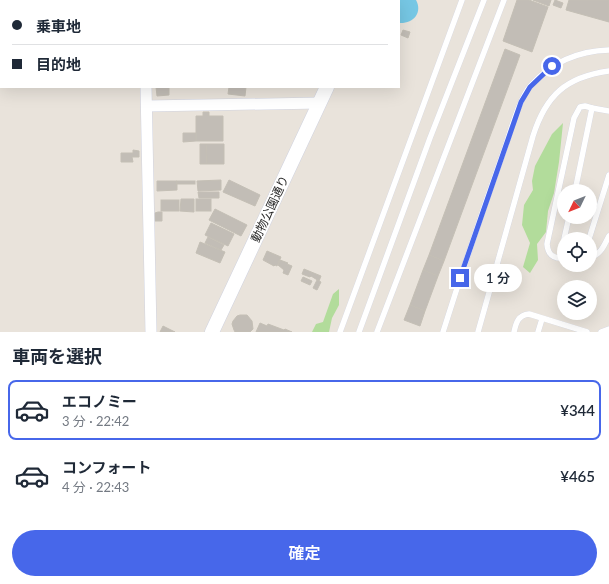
<!DOCTYPE html>
<html lang="ja">
<head>
<meta charset="utf-8">
<style>
  body { margin:0; font-family:Lato,"Noto Sans JP",sans-serif; background:#f2f2f3; color:#1f2937; height:100vh; display:flex; flex-direction:column; font-size:15px; white-space:nowrap }
  * { box-sizing:border-box; margin:0 }
  p { font-size:13px; color:#747a83 }
  .icon { flex:none; width:22px; height:22px; fill:none; stroke:currentColor; stroke-width:2; stroke-linecap:round; stroke-linejoin:round }
  .map { position:relative; height:332px; overflow:hidden }
  .details { display:flex; flex-direction:column; background:#fff; flex:1 }
  .details>* { flex:none }
  .banner { position:absolute; left:0px; top:0px; width:400px; height:88px; box-shadow:0 4px 16px #0002; display:grid; align-content:center; height:88px; padding:0 12px; background:#fff }
  .needle { width:26px; rotate:227deg }
  .controls { position:absolute; left:557px; top:184px; display:grid; gap:8px }
  .controls a { display:grid; place-items:center; width:40px; height:40px; border-radius:50%; background:#fff; box-shadow:0 4px 16px #0002; font-size:20px }
  .end { position:absolute; width:18px; height:18px; margin:-9px; border:5px solid #4767ea; background:#fff; box-shadow:0 0 0 2px #fff }
  .from { border-radius:50% }
  .bubble { position:absolute; height:28px; border-radius:14px; background:#fff; box-shadow:0 4px 16px #0002; font-size:13px; font-weight:600; line-height:28px; text-align:center }
  .banner b { display:flex; align-items:center; gap:14px; height:38px; font-size:15px }
  .banner b+b { border-top:1px solid #e0e1e3 }
  .banner i { width:10px; height:10px; background:#1f2937 }
  ul { padding:0; list-style:none }
  li { display:flex; align-items:center; gap:12px; height:60px; margin:0 8px 6px; padding:0 4px; border:2px solid transparent; border-radius:8px }
  li div { flex:1 }
  li b { display:block; font-size:15px }
  li em { font-style:normal; font-weight:600 }
  li.current { border-color:#4767ea }
  li>.icon { width:36px; height:36px; stroke-width:1.5 }
  h2 { padding:0 12px; font-size:18px; line-height:48px }
  .button { display:flex; gap:8px; margin-top:auto; padding:8px 12px }
  .button a { flex:1; height:46px; border-radius:24px; background:#4767ea; color:#fff; font-size:16px; font-weight:600; line-height:46px; text-align:center }
  .map>svg:first-child { display:block }
  .green { fill:#b2dc9b }
  .water { fill:#76c7e4 }
  .building { fill:#c2bdb6; stroke:#c4bfb5 }
  .lines { fill:none; stroke-linecap:round; stroke-linejoin:round }
  .service-casing { stroke:#d0d3e0; stroke-width:6 }
  .minor-casing { stroke:#d0d3e0; stroke-width:12 }
  .tertiary-casing { stroke:#d0d3e0; stroke-width:15 }
  .service { stroke:#fff; stroke-width:5.5 }
  .minor { stroke:#fff; stroke-width:11 }
  .tertiary { stroke:#fff; stroke-width:14 }
  .route { stroke:#4767ea; stroke-width:5 }
  .labels { text-anchor:middle; stroke-width:3; stroke-linejoin:round; paint-order:stroke }
  .street-label { font-size:12px; fill:#282828; stroke:#fff }
</style>
</head>
<body>
<div class="map">
<svg width="609" height="332" viewBox="0 0 609 332">
  <rect width="100%" height="100%" fill="#e9e3db"/>
  <g class="green">
    <path d="M563 123 559 162 554 193 548 211 546 232 537 244 538 260 530 273 523 267 530 243 522 225 524 205 533 190 532 181 535 166 552 134Z"/>
    <path d="M339 289V305L332 318 329 332H312L316 324 323 322 333 294Z"/>
  </g>
  <path class="water" d="M391 0H416C423 13 413 24 399 23V1H390Z"/>
  <g class="building">
    <path d="M262 0H318L320 1H262Z"/>
    <path d="M517 0H529L548 7 532 52 503 41Z"/>
    <path d="M533 0H551L549 6Z"/>
    <path d="M555 0 563 3 561 8 553 5Z"/>
    <path d="M569 0H609V22L566 10Z"/>
    <path d="M403 30 410 32 408 38 401 35Z"/>
    <path d="M505 49 520 55 444 261 429 255Z"/>
    <path d="M156 87H169V95L157 96Z"/>
    <path d="M229 87H246L245 96 228 94Z"/>
    <path d="M203 112H209V116H223V141H196V116H203Z"/>
    <path d="M183 133H196V141L183 142Z"/>
    <path d="M200 144H206L207 164H200Z"/>
    <path d="M206 144H224V164H207Z"/>
    <path d="M133 150 139 151V157H132L133 162H121V153H133Z"/>
    <path d="M221 180V190L198 191 197 181Z"/>
    <path d="M229 180 260 195 255 206 223 192Z"/>
    <path d="M157 181H177V190L157 191Z"/>
    <rect x="177" y="181" width="18" height="3"/>
    <path d="M198 192H219V198H199Z"/>
    <path d="M181 199H194V212L180 211Z"/>
    <rect x="196" y="199" width="15" height="12"/>
    <rect x="161" y="200" width="18" height="11"/>
    <path d="M215 209 247 225 241 236 209 220Z"/>
    <path d="M158 212H162V221H155V213Z"/>
    <path d="M211 223 234 234 228 246 205 235Z"/>
    <path d="M208 237 224 245 221 250 205 243Z"/>
    <path d="M200 242 225 252 220 263 196 253Z"/>
    <path d="M267 251 281 257 277 266 275 265 274 266 263 260Z"/>
    <path d="M429 255 444 261 438 276 423 270Z"/>
    <path d="M280 260 288 263 287 264 292 266 288 275 283 273 284 270 278 265Z"/>
    <path d="M304 269 321 276 319 281 311 276 310 277 302 274Z"/>
    <path d="M423 270 438 276 425 311 410 305Z"/>
    <path d="M303 277 312 281 310 285 301 281Z"/>
    <path d="M317 280 321 282 317 290 313 288Z"/>
    <path d="M410 305 425 311 420 326 404 320Z"/>
    <path d="M240 315H247L252 321 253 329 250 332H235L234 330 232 324 233 321 237 316Z"/>
    <path d="M260 323 267 326 268 324 284 330 285 329 292 332H256Z"/>
    <path d="M163 326 175 332H160Z"/>
  </g>
  <g class="lines">
    <defs>
      <g id="service">
        <path d="M575 191 592 108"/>
        <path d="M564 239 569 217"/>
        <path d="M589 239 609 175"/>
        <path d="M590 257C601 255 604 245 609 236"/>
        <path d="M560 258 564 241"/>
        <path d="M564 258C553 259 548 255 547 244L574 118 580 107 585 106 592 108 609 111"/>
        <path d="M340 332 462 0"/>
        <path d="M359 332 430 138 484 0"/>
        <path d="M377 332 504 0"/>
        <path d="M443 332C462 272 482 212 503 153 510 134 518 100 531 85 552 62 578 51 609 50"/>
        <path d="M478 332 533 136C546 95 566 77 609 71"/>
        <path d="M514 332C516 323 518 315 529 314L587 332"/>
        <path d="M538 332 542 319"/>
        <path d="M601 332 609 329"/>
      </g>
      <g id="minor">
        <path d="M145 0V1"/>
        <path d="M146 87 151 332"/>
        <path d="M147 106 319 103"/>
      </g>
      <g id="tertiary">
        <path d="M367 1V0"/>
        <path d="M212 332 327 87"/>
      </g>
    </defs>
    <use href="#service" class="service-casing"/>
    <use href="#minor" class="minor-casing"/>
    <use href="#tertiary" class="tertiary-casing"/>
    <use href="#service" class="service"/>
    <use href="#minor" class="minor"/>
    <use href="#tertiary" class="tertiary"/>
  </g>
  <g class="lines">
    <path class="route" d="M460 278 521 102 530 87 552 66"/>
  </g>
  <g class="labels">
    <g class="street-label">
      <text transform="translate(270 209) rotate(-65)" y="4">動物公園通り</text>
    </g>
  </g>
</svg>
<div class="controls">
<a><svg class="needle" viewBox="-14 -14 28 28"><path d="M0-13l5 13h-10z" fill="#e53935"/><path d="M0 13l5-13h-10z" fill="#747a83"/></svg></a>
<a><svg class="icon" aria-label="locate" viewBox="0 0 24 24"><circle cx="12" cy="12" r="6"/><path d="M12 2v4M12 18v4M2 12h4M18 12h4"/></svg></a>
<a><svg class="icon" aria-label="layers" viewBox="0 0 24 24"><path d="M12 4l9 5-9 5-9-5zM3 14l9 5 9-5"/></svg></a>
</div>
<i class="end from" style="left:552px;top:66px"></i>
<i class="end" style="left:460px;top:278px"></i>
<div class="bubble" style="left:474px;top:264px;width:48px">1 分</div>
<div class="banner">
<b><i class="from"></i>乗車地</b>
<b><i></i>目的地</b>
</div>
</div>
<section class="details">
<h2>車両を選択</h2>
<ul>
<li class="current"><svg class="icon" aria-label="car" viewBox="0 0 24 24"><path d="M5 17H2v-5l4-1 3-4h7l3 4 3 1v5h-3M9 17h6M6 11h13"/><circle cx="7" cy="17" r="2"/><circle cx="17" cy="17" r="2"/></svg><div><b>エコノミー</b><p>3 分 · 22:42</p></div><em>¥344</em></li>
<li><svg class="icon" aria-label="car" viewBox="0 0 24 24"><path d="M5 17H2v-5l4-1 3-4h7l3 4 3 1v5h-3M9 17h6M6 11h13"/><circle cx="7" cy="17" r="2"/><circle cx="17" cy="17" r="2"/></svg><div><b>コンフォート</b><p>4 分 · 22:43</p></div><em>¥465</em></li>
</ul>
<div class="button"><a>確定</a></div>
</section>
</body>
</html>
